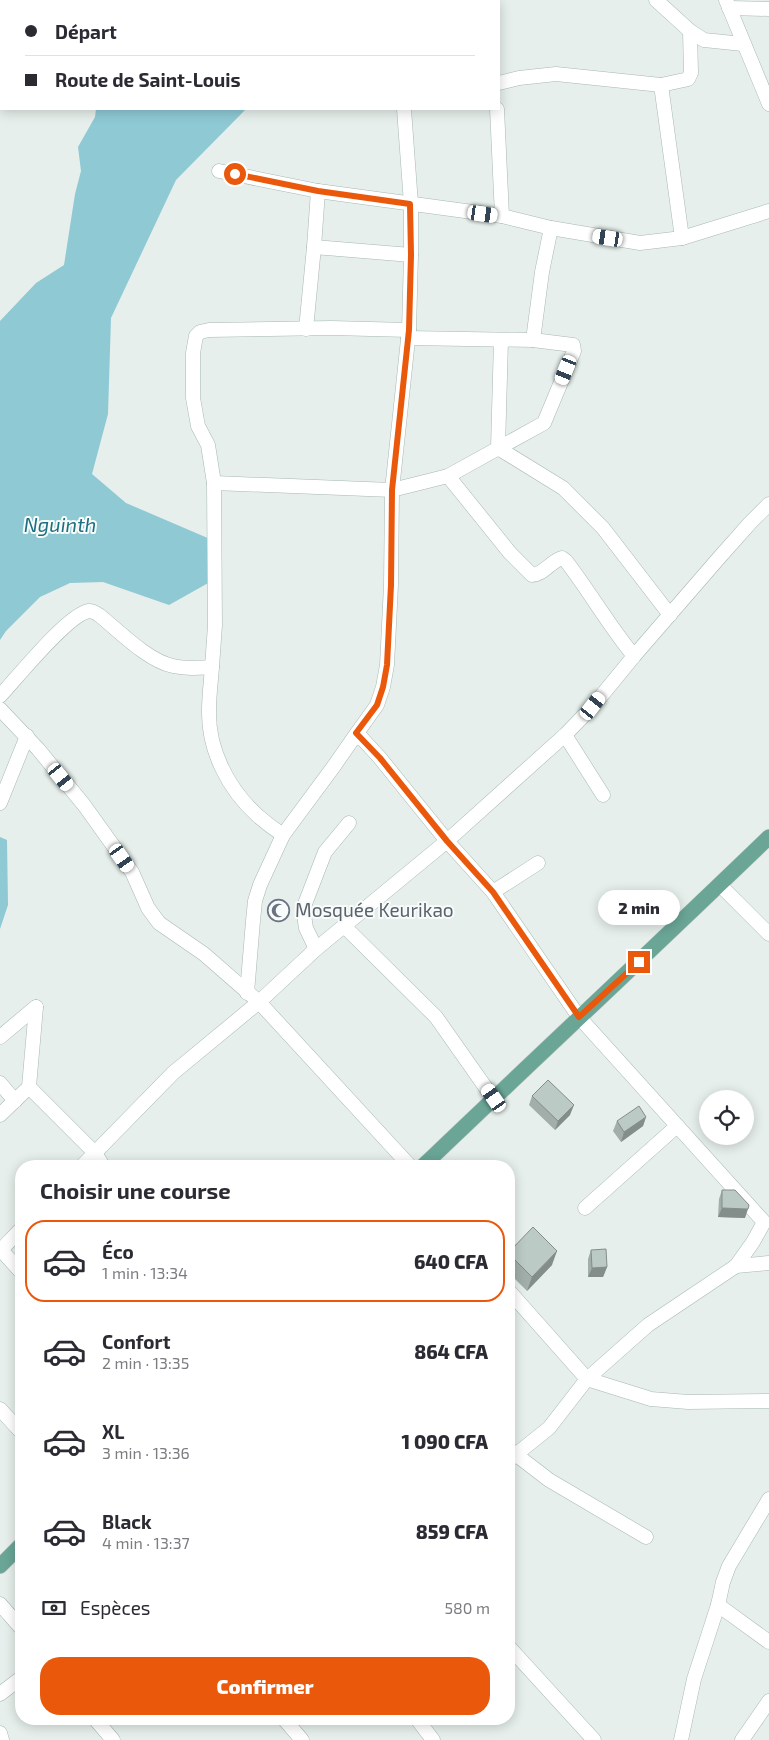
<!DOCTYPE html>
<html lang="fr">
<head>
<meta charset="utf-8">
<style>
  body { margin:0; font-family:"Exo 2",sans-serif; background:#f7f7f7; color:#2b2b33; height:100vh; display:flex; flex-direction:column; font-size:19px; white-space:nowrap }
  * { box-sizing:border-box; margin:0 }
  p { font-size:16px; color:#7c7c81 }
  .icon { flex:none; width:28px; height:28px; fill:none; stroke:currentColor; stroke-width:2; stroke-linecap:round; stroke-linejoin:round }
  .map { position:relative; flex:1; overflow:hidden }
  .details { position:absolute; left:15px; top:1160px; width:500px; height:565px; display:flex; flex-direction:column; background:#fff; border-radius:20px; box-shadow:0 2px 12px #0003 }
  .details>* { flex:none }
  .hud { position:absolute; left:0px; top:0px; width:500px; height:110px; box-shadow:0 2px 12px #0003; display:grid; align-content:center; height:110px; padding:0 25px; background:#fff }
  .controls { position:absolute; left:699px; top:1090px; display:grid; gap:10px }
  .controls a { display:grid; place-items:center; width:55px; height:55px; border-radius:50%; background:#fff; box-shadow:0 2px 12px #0003; font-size:25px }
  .end { position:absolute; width:22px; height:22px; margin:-11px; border:6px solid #ea580c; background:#fff; box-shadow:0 0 0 2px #fff }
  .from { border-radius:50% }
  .bubble { position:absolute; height:35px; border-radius:18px; background:#fff; box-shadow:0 2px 12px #0003; font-size:16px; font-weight:800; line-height:35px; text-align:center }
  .car { position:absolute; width:15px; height:30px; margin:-15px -8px; border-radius:6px; box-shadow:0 0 4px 1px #0007; background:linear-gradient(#fff 24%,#345 0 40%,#fff 0 76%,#345 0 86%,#fff 0) }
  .hud b { display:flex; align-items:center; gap:18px; height:48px; font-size:19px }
  .hud b+b { border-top:1px solid #e1e1e2 }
  .hud i { width:12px; height:12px; background:#2b2b33 }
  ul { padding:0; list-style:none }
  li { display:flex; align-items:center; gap:15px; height:82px; margin:0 10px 8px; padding:0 15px; border:2px solid transparent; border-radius:20px }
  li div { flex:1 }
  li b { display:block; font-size:19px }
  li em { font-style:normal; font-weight:800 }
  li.on { border-color:#ea580c }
  li>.icon { width:45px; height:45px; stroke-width:1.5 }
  h2 { padding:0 25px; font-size:22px; line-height:60px }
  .pay { display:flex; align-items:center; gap:12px; height:55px; padding:0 25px; font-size:19px }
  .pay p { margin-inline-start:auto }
  .button { display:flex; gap:10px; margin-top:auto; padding:10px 25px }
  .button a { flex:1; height:58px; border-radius:20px; background:#ea580c; color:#fff; font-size:20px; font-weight:800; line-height:58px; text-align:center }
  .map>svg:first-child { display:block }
  .water { fill:#8ec9d4 }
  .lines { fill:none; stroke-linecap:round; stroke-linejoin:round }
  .minor-casing { stroke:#a8b8b2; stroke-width:15 }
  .primary-casing { stroke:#c2cac8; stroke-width:16 }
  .minor { stroke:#fff; stroke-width:14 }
  .primary { stroke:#6aa596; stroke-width:15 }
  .wall { fill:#a1aea9 }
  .shaded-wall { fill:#838d89 }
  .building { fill:#bbcac4; stroke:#838d89 }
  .route { stroke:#ea580c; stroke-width:6 }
  .labels { text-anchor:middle; stroke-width:4; stroke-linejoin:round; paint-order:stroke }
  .worship-label { font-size:19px; fill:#5b616d; stroke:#f7fbf9; text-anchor:start }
  .water-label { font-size:20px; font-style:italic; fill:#1c6f80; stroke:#f7fbf9 }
</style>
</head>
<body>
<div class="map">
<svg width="769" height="1740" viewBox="0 0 769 1740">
  <rect width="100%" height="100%" fill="#e6efeb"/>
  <g class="water">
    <path d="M138 0H393L392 1H137Z"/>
    <path d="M96 109H246L176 180 111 318 108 414 92 474 126 503 210 539V582L169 605 103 582 70 583 40 597 6 631 0 640V321L36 283 64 265 75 194 81 171 78 147 95 117Z"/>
    <path d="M0 837 7 840 8 905 0 929Z"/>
  </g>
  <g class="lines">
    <defs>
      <g id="minor">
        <path d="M656 0 690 31 704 40 743 44"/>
        <path d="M726 0 769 104"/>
        <path d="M405 1V0"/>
        <path d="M729 8 769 9"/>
        <path d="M499 83 519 78 556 74 661 85 684 80 688 79 691 73 690 31"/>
        <path d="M661 85 682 238"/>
        <path d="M497 109 502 216"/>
        <path d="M219 171 318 191 502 216 551 228 640 243 682 238 769 211"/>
        <path d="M314 247 411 255"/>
        <path d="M306 329 314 247 318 191"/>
        <path d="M408 338 533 340 542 272 551 228"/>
        <path d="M501 340 498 448 563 488 603 528 670 615"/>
        <path d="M448 476 510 553 532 575C543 575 551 561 562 558L566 561C590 592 609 626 634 656"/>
        <path d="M214 483 392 490 448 476 544 423 574 351 573 345 533 340"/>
        <path d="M212 667C211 681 209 696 209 710 208 750 228 789 258 816 266 823 274 829 283 835"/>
        <path d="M0 696C16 679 68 614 89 611 93 611 96 613 99 615 119 631 148 661 173 666 186 669 198 668 212 667L215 625 214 483 208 445 198 426 193 398V353L196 336 200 332 209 330 331 328 409 330"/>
        <path d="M0 709 38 749 84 805 132 872 148 908 159 923 204 954 259 1002 410 1166"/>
        <path d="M357 733 377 705 383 687 387 665 391 585 392 490 409 330 411 255V204L404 109"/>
        <path d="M565 735 603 795"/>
        <path d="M0 803 27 736"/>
        <path d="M720 885 769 934"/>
        <path d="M493 892 538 863"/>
        <path d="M344 926 436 1017 493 1098"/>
        <path d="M316 949 306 928 303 909 325 852 349 823"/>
        <path d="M247 993 253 921 255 901 260 885 283 835 334 766 357 733 380 758 447 841 493 892 579 1017 764 1222 753 1242 736 1266 648 1325 587 1379 651 1399 688 1402 769 1401"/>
        <path d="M0 1037 36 1007"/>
        <path d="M0 1083 15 1101"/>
        <path d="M29 1087 95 1153 103 1166"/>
        <path d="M0 1115 29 1087 36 1007"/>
        <path d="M82 1166 173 1073 259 1002 316 949 447 841 565 735 593 706 634 656 718 559 750 523 769 504"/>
        <path d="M585 1208 677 1126"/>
        <path d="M1 1250 21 1272"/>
        <path d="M0 1251 21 1229"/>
        <path d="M736 1266 769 1263"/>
        <path d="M509 1291 587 1379 549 1428 509 1460"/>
        <path d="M0 1409 21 1432"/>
        <path d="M510 1450 549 1480 646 1537"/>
        <path d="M0 1604 21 1628"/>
        <path d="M718 1605 769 1642"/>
        <path d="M509 1647 594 1740"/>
        <path d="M0 1694 21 1678"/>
        <path d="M95 1719 113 1740"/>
        <path d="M284 1719 302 1740"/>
        <path d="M417 1719 433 1740"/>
        <path d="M0 1733 2 1740"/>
        <path d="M681 1740 694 1679 718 1605 723 1582 729 1566 769 1499"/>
        <path d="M742 1740 769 1701"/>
      </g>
      <g id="primary">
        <path d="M423 1166C538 1056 654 948 769 837"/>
        <path d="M0 1566 21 1545"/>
      </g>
    </defs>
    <use href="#minor" class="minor-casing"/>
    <use href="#primary" class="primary-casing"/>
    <use href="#minor" class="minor"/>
    <use href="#primary" class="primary"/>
  </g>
  <g class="wall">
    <path d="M532 1096 570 1115 555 1130 529 1105Z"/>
    <path d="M646 1117 643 1126 621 1142 613 1131 617 1121Z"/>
    <path d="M722 1190 745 1218 718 1217 719 1199Z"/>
    <path d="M591 1250 607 1267 603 1277H588V1259Z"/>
    <path d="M509 1252 552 1265 527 1291 509 1273Z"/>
  </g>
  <g class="shaded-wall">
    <path d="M574 1105 570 1115 555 1130 558 1121Z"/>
    <path d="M646 1117 643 1126 621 1142 624 1132Z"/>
    <path d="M722 1208 748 1209 745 1218 718 1217Z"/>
    <path d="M557 1251 552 1265 527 1291 532 1277Z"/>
    <path d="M607 1267 603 1277H588L592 1268Z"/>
  </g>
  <g class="building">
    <path d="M548 1080 574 1105 558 1121 532 1096Z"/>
    <path d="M639 1106 646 1117 624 1132 617 1121Z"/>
    <path d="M722 1190H735L749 1205 748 1209 722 1208Z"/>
    <path d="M533 1227 557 1251 532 1277 509 1254V1252Z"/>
    <path d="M606 1249 607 1267 592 1268 591 1250Z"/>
  </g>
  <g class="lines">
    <path class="route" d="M235 174 318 191 410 204 411 255 409 330 392 490 391 585 387 665 383 687 377 705 356 733 380 758 447 841 493 892 579 1017 639 962"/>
  </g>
  <defs>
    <symbol id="mosque-ring" viewBox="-11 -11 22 22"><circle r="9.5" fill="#f7fbf9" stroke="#6b7280" stroke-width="1.5"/><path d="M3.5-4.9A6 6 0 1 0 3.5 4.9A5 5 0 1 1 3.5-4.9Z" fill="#6b7280"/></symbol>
  </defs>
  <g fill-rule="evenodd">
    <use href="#mosque-ring" x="266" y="898" width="25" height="25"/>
  </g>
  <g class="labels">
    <g class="worship-label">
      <text x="295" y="917">Mosquée Keurikao</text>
    </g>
    <g class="water-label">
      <text x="60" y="532">Nguinth</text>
    </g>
  </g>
</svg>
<div class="controls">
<a><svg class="icon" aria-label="locate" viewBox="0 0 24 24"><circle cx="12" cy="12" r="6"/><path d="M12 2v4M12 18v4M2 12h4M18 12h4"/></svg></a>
</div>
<i class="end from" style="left:235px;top:174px"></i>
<i class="end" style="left:639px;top:962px"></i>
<div class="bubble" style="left:598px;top:890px;width:82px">2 min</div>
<i class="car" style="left:483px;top:214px;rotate:98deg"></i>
<i class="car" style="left:608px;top:238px;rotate:279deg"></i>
<i class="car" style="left:566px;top:370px;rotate:202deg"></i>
<i class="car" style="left:593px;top:706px;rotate:38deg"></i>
<i class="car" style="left:61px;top:777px;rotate:141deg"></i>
<i class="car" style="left:122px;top:858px;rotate:145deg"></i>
<i class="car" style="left:494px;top:1098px;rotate:325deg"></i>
<div class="hud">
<b><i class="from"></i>Départ</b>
<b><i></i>Route de Saint-Louis</b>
</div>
<section class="details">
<h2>Choisir une course</h2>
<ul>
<li class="on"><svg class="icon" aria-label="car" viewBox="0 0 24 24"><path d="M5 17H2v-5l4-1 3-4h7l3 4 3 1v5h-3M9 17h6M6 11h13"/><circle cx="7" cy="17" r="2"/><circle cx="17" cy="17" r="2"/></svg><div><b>Éco</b><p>1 min · 13:34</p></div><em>640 CFA</em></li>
<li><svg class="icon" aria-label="car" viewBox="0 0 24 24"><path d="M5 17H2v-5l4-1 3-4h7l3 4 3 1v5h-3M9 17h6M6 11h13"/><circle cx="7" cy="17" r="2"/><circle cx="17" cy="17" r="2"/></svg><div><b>Confort</b><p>2 min · 13:35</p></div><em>864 CFA</em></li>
<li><svg class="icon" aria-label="car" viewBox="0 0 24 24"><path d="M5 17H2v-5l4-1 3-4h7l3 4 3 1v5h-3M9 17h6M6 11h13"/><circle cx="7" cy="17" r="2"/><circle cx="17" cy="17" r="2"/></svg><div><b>XL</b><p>3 min · 13:36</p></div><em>1 090 CFA</em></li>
<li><svg class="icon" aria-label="car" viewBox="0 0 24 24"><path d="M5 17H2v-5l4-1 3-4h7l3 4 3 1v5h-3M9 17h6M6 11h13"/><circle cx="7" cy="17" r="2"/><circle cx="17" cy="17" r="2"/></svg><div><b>Black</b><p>4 min · 13:37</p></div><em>859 CFA</em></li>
</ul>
<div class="pay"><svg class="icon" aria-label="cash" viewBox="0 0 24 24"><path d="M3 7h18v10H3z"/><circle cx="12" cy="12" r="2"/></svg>Espèces<p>580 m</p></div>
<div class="button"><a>Confirmer</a></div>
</section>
</div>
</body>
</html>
